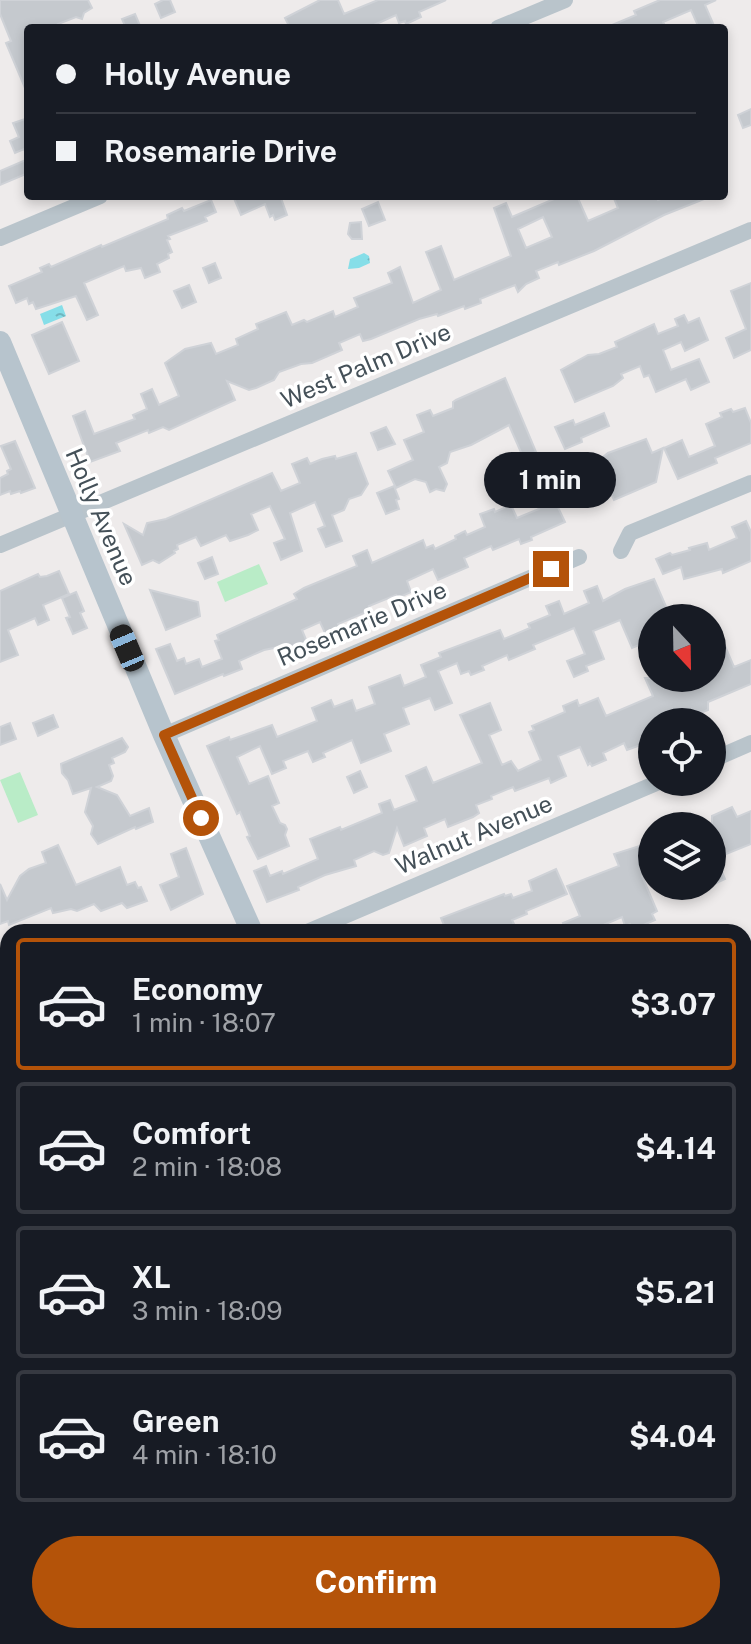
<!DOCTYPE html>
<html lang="en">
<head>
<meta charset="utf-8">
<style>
  body { margin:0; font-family:"Public Sans",sans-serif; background:#20242c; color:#f1f3f6; height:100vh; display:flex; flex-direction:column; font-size:30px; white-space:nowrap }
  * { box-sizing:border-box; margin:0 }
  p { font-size:26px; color:#9ea1a6 }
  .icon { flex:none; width:44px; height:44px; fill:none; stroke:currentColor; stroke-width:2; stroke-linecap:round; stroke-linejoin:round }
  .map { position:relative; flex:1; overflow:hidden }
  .details { position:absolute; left:0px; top:924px; width:752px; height:720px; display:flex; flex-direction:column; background:#171b24; border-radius:24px 24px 0 0; box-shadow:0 4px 12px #0003 }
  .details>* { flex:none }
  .top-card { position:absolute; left:24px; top:24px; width:704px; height:176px; border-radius:8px; box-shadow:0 4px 12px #0003; display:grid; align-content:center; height:176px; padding:0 32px; background:#171b24 }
  .needle { width:52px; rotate:158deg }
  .controls { position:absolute; left:638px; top:604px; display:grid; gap:16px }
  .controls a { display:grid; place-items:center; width:88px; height:88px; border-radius:50%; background:#171b24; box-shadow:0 4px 12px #0003; font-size:40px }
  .end { position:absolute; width:36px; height:36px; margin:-18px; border:10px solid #b45309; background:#fff; box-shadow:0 0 0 4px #fff }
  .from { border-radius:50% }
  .bubble { position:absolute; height:56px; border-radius:28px; background:#171b24; box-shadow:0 4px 12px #0003; font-size:26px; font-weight:700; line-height:56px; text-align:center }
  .car { position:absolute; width:24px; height:48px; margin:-24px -12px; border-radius:10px; box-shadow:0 0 6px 2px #0007; background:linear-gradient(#222 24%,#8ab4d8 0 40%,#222 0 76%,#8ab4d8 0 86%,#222 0) }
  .top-card b { display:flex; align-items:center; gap:28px; height:76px; font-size:30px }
  .top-card b+b { border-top:2px solid #363941 }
  .top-card i { width:20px; height:20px; background:#f1f3f6 }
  ul { padding:14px 0 0; list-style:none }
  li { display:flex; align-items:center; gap:24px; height:132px; margin:0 16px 12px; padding:0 16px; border:4px solid #363941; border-radius:8px }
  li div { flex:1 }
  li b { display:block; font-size:30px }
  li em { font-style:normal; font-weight:700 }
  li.on { border-color:#b45309 }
  li>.icon { width:72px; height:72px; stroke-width:1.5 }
  .primary-button { display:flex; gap:16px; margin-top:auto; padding:16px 32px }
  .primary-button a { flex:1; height:92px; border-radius:48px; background:#b45309; color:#fff; font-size:32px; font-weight:700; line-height:92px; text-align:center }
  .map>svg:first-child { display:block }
  .education { fill:#dfdcdd }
  .park { fill:url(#park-dots) }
  .pitch { fill:#b9ecc7 }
  .water { fill:url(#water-ripples) }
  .building { fill:#c5c9ce; stroke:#cfd2d7; stroke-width:2; fill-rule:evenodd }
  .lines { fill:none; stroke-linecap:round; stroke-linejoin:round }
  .street { stroke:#b9c4cb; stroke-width:16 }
  .secondary { stroke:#b7c4cd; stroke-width:22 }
  .route { stroke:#b45309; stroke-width:10 }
  .labels { text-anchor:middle; stroke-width:7; stroke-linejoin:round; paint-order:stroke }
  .street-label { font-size:24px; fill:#445058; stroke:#fff }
</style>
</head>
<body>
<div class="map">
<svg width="751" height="1644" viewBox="0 0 751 1644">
  <defs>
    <pattern id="park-dots" width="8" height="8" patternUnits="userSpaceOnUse" patternTransform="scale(2)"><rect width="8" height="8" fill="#b9ecc7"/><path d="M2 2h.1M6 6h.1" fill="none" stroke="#a0ccad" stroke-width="1.8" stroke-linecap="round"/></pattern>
    <pattern id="water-ripples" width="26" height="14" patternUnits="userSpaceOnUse" patternTransform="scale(2)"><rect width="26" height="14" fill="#86dee8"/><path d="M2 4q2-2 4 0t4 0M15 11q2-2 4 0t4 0" fill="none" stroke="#6fb6bf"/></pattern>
  </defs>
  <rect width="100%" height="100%" fill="#eeebeb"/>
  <g class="education">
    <path d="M751 1476V1644H658L655 1636H744V1479Z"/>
    <path d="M562 1636H638L618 1644H566Z"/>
  </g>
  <path class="park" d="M661 1636 714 1639V1644H665Z"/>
  <g class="pitch">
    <path d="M259 564 268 584 225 602 217 582Z"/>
    <path d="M20 772 38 815 18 823 0 780Z"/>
    <path d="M744 1520 751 1538V1582L744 1585Z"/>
  </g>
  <g class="water">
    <path d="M364 253 369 256 370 263 359 268 348 269 350 259Z"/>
    <path d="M62 305 66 316 44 325 40 314Z"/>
  </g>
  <g class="building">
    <path d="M0 0H88L92 8 84 13 82 19 76 17 58 24 60 28H28V95L6 43 11 41 0 14Z"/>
    <path d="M163 0H170L175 12 161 18 155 4Z"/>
    <path d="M320 0H338L344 14 378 0H446L419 12 421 17 406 24 405 21 399 23 396 15 374 25 376 28H290L285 18Z"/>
    <path d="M660 0H716L705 5 715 28H699L691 10 663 22 666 28H605L636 15 634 11Z"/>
    <path d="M135 14 141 28H126L122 19Z"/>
    <path d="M751 109V125L743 128 738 115Z"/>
    <path d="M25 119 28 127V158L24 149 15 153 10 141 19 137 13 123Z"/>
    <path d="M28 159V173L0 185V171Z"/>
    <path d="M233 196H284L281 198 287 215 275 220 273 215 270 217 265 204 241 215Z"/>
    <path d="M561 196H577L588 221 618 208 613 196H656L658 200 669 196 709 197 664 215 594 251 559 265 558 262 536 271 539 278 526 284 518 292 515 285 480 299 481 303 465 309 464 306 438 316 437 314 419 319 371 339 363 341 360 334 339 343 342 350 312 363 301 364 279 372 274 380 256 388 249 390 227 381 235 400 169 430 163 427 149 433 148 430 116 443 120 451 90 462 73 416 85 411 94 434 135 419 133 415 147 409 141 394 152 389 159 405 179 396 165 363 185 349 211 343 216 354 238 345 236 339 258 329 256 324 286 312 292 325 304 320 307 322 333 311 335 317 358 307 354 298 392 283 388 273 400 267 413 303 441 290 426 252 441 246 454 280 475 271 511 256 494 208 506 203 512 217ZM543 217 552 237 526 248 518 229Z"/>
    <path d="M211 200 216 212 205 217 207 221 168 236 170 239 167 240 172 252 168 254 169 258 157 264 160 272 145 278 141 268 126 271 124 266 84 283 98 315 87 320 76 296 36 309 33 302 29 304 27 298 16 303 9 286 42 272 40 268 49 264 51 267 101 245 102 247 168 219 167 215 182 208 184 211Z"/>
    <path d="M378 202 385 220 369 226 362 209Z"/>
    <path d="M361 222 362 239H352L348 234 350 223Z"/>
    <path d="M215 263 221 278 209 283 203 268Z"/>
    <path d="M751 283V350L734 358 726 338 746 329 731 291Z"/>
    <path d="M189 285 196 302 182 308 174 291Z"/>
    <path d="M684 315 688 323 699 318 708 340 685 351 681 342 663 350 671 370 699 359 709 382 691 390 686 379 656 392 649 375 644 377 640 366 621 374 623 378 613 386 575 402 561 370 588 355 599 354 617 347 615 342 654 324 658 334 678 326 675 319Z"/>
    <path d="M62 322 79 361 49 374 32 335Z"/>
    <path d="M505 378 536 452 523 457 509 425 471 445 450 452 447 463 439 467 447 484 444 491 436 489 430 492 426 482 415 479 396 488 388 471 413 460 404 440 424 432 417 415 430 410 433 416 453 408V402L456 400Z"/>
    <path d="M745 408 751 423V443L715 458 717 463 678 479 664 448 682 440 689 457 715 446 706 424 722 417 720 413 731 409 733 412Z"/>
    <path d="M604 413 609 426 581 438 582 442 565 449 555 427 573 420 575 425Z"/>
    <path d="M386 427 395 444 378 450 371 433Z"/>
    <path d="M646 439 652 453 663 448 656 482 614 500 598 466 600 465 598 461 608 453Z"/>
    <path d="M15 441 35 488 21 493 20 491 11 494 10 491 0 495V478L8 474 7 471 11 469 1 446Z"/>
    <path d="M356 453 368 484 361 495 349 499 344 510 332 515 342 541 326 547 318 529 325 526 315 502 290 513 302 551 281 560 274 543 285 539 270 506 251 514 258 530 248 535 230 541 226 535 201 546 196 537 177 545 178 549 174 551 175 553 159 563 153 560 142 565 124 524 143 535 147 523 166 519 272 473 281 491 300 483 292 464 307 458 310 464 322 459 335 456 336 459Z"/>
    <path d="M568 453 575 469 565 474 558 457Z"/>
    <path d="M546 482 565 522 531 537 532 540 521 544 519 539 493 550 491 546 464 558 468 567 438 580 433 569 407 581 411 592 398 598 396 595 369 606 371 610 338 624 339 627 325 633 320 622 302 630 307 642 277 654 274 648 264 650 239 661 242 669 224 676 223 674 175 694 156 649 170 644 177 661 184 658 186 664 199 659 202 667 222 659 215 641 219 640 217 635 297 599 294 594 304 588 357 566 353 556 367 550 372 563 423 540 426 548 433 545 435 549 456 539 455 536 465 531 467 535 485 527 480 514 494 509 495 512 511 505 517 518 539 509 531 490Z"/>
    <path d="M394 486 399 499 396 500 399 509 386 514 377 493Z"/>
    <path d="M746 521 751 532V561L723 573 722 569 684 579 681 567 663 574 656 559 670 553 672 555 690 550 689 548 707 543 709 550 737 538 732 527Z"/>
    <path d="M212 557 218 574 205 579 198 563Z"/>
    <path d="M59 571 69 594 43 605 49 620 38 625 35 618 8 630 18 655 0 662V591L38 574 40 577 47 576Z"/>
    <path d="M654 579 671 618H652V632L641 637 644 643 632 648 620 620 593 631 604 659 586 666 588 671 574 677 567 661 585 654 574 628 533 645 535 649 509 660 507 655 482 666 484 670 471 675 469 671 461 674 457 663 438 671 452 703 435 710 430 698 403 708 409 724 384 734 391 751 361 763 352 740 323 753 325 757 313 762 308 751 283 761 286 768 272 774 260 746 237 757 249 784 268 776 279 803 272 806 280 823 285 825 287 829 285 835 289 846 258 859 247 837 250 836 240 812 237 814 207 746 229 737 230 740 272 725 277 737 317 721 312 708 331 700 334 707 352 700 356 711 375 704 369 687 400 675 404 686 426 677 421 665 441 657 439 653 500 630 504 639 530 628 528 624 550 615 546 606 559 601 564 614 589 603 584 591 597 586 603 601 625 589Z"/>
    <path d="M150 590 198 602 200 616 166 630Z"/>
    <path d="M76 592 84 611 80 613 87 628 73 634 66 618 70 617 62 598Z"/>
    <path d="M722 639 734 667 751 660V684L708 702V710L676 722H652V741L627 750 624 743 603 753 606 760 592 766 590 763 588 765 580 747 558 756 566 776 551 783 549 778 515 791 513 787 491 796 492 799 476 805 479 813 473 817 448 827 445 819 424 828 427 836 404 846 397 828 389 853 383 855 374 851 354 860 356 866 325 875 298 887 299 890 267 902 254 871 266 866 270 876 282 871 283 874 318 859 310 839 340 827 341 830 382 813 379 804 390 800 394 810 417 801 406 776 426 767 433 783 482 763 460 715 490 703 501 730 489 735 502 765 511 761 518 771 541 760 529 732 534 730 532 726 565 712 563 706 577 700 579 706 598 698 606 716 653 696 645 678H712V643Z"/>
    <path d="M53 715 58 727 38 736 33 723Z"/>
    <path d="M10 723 16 739 0 745V727Z"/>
    <path d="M122 738 128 747 125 752 112 758 114 763 109 765 113 776 111 781 97 787 117 795 130 816 149 808 153 822 136 829 135 827 98 844 91 834 93 826 85 812 91 788 73 794 68 780 62 773 61 764Z"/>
    <path d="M360 771 367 787 354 793 347 777Z"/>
    <path d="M732 807 737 817 751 811V844L716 858 725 879 712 885V816Z"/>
    <path d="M652 842V872L642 876 657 911 652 914 655 920 632 930 630 924 625 926 622 917 587 932H567L563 923 580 916 567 886 619 866 614 854Z"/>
    <path d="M58 845 76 885 120 867 127 885 135 882 138 888 141 887 147 901 127 908 122 903 101 911 94 904 77 911 71 909 53 913 51 908 9 925 8 921 0 924V884L7 900 20 876 29 869 46 863 42 852Z"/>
    <path d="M186 848 203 894 171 910 160 885 179 877 171 854Z"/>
    <path d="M556 869 567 894 526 911 527 914 512 920 514 924 495 932H447L441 918 504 894 505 896 511 894 513 898 532 891 529 881Z"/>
  </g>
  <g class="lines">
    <g class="street">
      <path d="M498 28 565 0"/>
      <path d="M0 238 100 196"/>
      <path d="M0 545 751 230"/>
      <path d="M621 551 630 533 751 483"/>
      <path d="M164 735 579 557"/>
      <path d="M712 760 751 743"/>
      <path d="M307 932 659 782"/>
      <path d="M0 971 8 969"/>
      <path d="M103 1644 122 1636"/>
    </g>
    <g class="secondary">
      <path d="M0 342 164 735 252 932"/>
      <path d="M744 1116 751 1113"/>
      <path d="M0 1326 8 1323"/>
      <path d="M549 1636 552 1644"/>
    </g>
  </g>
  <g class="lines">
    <path class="route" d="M201 818 164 735 551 569"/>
  </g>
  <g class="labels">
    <g class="street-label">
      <text transform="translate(366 366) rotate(-23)" y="8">West Palm Drive</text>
      <text transform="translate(101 517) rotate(67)" y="8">Holly Avenue</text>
      <text transform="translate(362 624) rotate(-23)" y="8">Rosemarie Drive</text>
      <text transform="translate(474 835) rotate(-23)" y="8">Walnut Avenue</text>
    </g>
  </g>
</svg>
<div class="controls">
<a><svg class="needle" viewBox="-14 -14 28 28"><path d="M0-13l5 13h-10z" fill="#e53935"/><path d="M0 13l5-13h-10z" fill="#9ea1a6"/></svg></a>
<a><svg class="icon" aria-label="locate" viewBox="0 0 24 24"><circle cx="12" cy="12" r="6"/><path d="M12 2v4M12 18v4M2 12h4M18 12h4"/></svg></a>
<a><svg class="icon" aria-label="layers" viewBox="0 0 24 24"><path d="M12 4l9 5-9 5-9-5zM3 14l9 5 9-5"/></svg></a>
</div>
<i class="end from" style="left:201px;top:818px"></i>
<i class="end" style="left:551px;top:569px"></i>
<div class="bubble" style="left:484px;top:452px;width:132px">1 min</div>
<i class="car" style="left:127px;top:648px;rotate:337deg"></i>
<div class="top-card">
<b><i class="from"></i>Holly Avenue</b>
<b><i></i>Rosemarie Drive</b>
</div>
<section class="details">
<ul>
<li class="on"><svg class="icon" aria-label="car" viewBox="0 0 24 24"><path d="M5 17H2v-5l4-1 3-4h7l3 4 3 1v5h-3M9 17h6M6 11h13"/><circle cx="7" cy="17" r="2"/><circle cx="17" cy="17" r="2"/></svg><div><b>Economy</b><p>1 min · 18:07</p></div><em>$3.07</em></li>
<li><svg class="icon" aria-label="car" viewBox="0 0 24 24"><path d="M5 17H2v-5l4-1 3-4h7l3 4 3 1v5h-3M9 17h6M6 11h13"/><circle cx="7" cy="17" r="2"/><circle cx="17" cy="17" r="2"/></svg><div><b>Comfort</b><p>2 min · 18:08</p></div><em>$4.14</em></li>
<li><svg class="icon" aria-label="car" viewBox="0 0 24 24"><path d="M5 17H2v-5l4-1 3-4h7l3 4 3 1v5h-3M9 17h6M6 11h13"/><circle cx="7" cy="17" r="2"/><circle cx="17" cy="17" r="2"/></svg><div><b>XL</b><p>3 min · 18:09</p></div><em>$5.21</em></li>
<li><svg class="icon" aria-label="car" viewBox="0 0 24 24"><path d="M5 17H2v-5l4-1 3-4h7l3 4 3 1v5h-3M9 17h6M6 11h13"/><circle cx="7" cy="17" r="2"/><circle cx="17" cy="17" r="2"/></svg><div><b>Green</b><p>4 min · 18:10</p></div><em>$4.04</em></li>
</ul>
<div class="primary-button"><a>Confirm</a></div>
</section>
</div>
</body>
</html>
